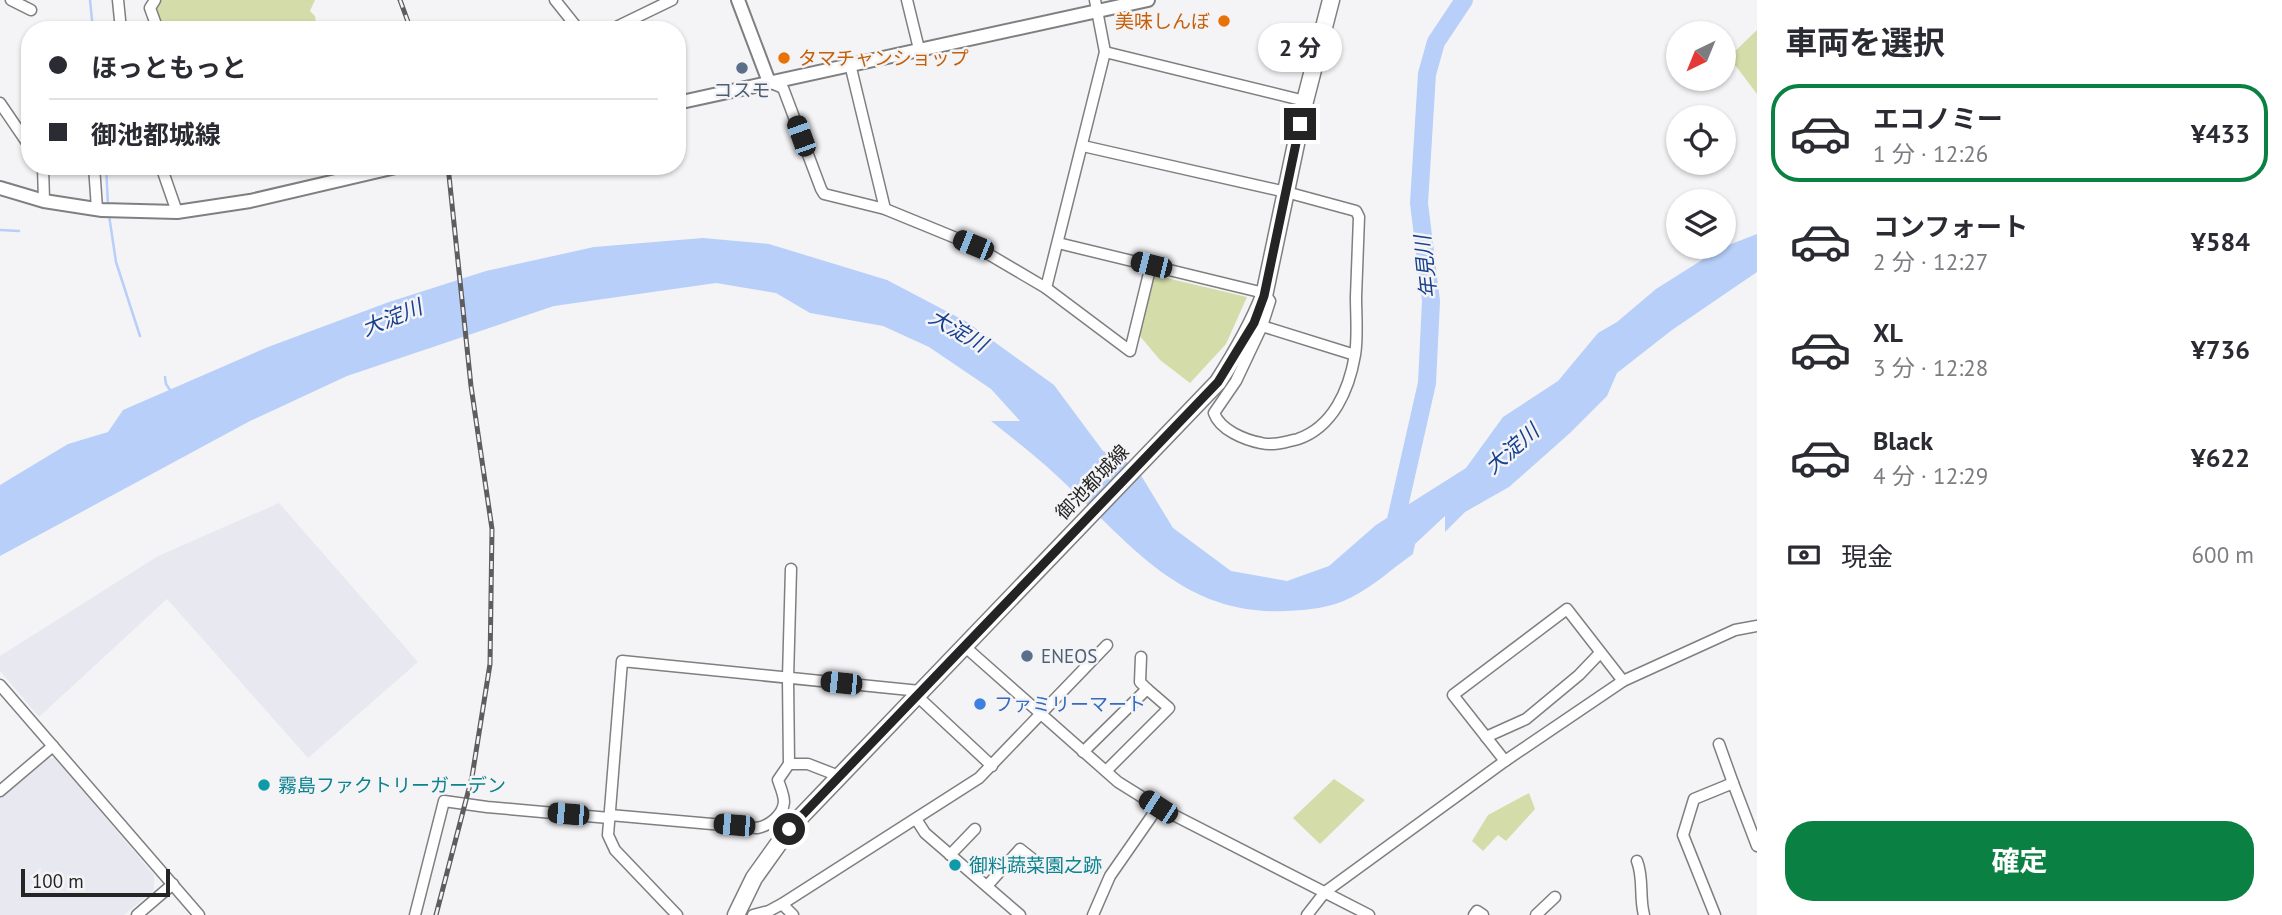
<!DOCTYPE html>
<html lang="ja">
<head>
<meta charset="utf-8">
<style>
  body { margin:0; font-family:"PT Sans","Noto Sans JP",sans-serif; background:#f2f2f3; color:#2b2b33; height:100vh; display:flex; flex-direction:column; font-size:26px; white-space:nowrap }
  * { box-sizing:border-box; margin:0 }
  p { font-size:23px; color:#7c7c81 }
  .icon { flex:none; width:38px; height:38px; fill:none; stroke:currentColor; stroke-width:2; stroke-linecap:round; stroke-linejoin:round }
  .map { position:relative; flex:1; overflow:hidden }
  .sheet { display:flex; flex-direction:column; background:#fff; width:525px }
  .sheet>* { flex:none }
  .hud { position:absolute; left:21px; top:21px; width:665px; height:154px; border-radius:28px; box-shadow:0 2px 5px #0004; display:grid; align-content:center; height:154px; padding:0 28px; background:#fff }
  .needle { width:46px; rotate:223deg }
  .fabs { position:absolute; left:1666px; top:21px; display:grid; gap:14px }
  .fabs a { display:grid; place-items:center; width:70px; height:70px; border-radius:50%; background:#fff; box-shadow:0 2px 5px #0004; font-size:35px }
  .scale { position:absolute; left:21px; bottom:18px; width:149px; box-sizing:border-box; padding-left:7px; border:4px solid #242424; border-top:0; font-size:19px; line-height:24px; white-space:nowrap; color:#242424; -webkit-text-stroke:5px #f4f4f7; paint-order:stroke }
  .end { position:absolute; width:32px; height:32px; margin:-16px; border:9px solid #242424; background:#fff; box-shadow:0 0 0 4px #fff }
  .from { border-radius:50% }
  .bubble { position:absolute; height:49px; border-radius:24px; background:#fff; box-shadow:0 2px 5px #0004; font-size:23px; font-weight:700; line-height:49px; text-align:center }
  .car { position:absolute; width:21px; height:42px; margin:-21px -10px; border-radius:9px; box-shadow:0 0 5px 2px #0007; background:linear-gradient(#222 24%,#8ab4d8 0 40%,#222 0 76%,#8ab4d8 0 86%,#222 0) }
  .hud b { display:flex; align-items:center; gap:24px; height:66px; font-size:26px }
  .hud b+b { border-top:2px solid #e1e1e2 }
  .hud i { width:18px; height:18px; background:#2b2b33 }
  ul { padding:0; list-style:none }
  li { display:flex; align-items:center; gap:21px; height:98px; margin:0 14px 10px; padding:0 14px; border:4px solid transparent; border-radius:28px }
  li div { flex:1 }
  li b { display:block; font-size:26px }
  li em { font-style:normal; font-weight:700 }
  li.active { border-color:#0b8043 }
  li>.icon { width:63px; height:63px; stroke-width:1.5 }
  h2 { padding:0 28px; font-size:32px; line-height:84px }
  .pay { display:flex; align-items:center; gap:18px; height:77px; padding:0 28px; font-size:26px }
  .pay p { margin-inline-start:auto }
  .action { display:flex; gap:14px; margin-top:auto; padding:14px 28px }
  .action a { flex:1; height:80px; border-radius:28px; background:#0b8043; color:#fff; font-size:28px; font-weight:700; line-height:80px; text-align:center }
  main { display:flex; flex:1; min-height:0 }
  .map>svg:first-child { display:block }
  .built { fill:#e8e8f1 }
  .green { fill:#d4ddaa }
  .water { fill:#b7cff9 }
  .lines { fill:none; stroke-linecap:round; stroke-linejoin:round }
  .stream { stroke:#b7cff9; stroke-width:2.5 }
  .river { stroke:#b7cff9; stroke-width:18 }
  .minor-casing { stroke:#7f7f81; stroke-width:13 }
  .tertiary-casing { stroke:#7f7f81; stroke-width:16 }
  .primary-casing { stroke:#7f7f81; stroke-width:19 }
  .minor { stroke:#fff; stroke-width:10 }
  .tertiary { stroke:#fff; stroke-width:12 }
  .primary { stroke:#fff; stroke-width:16 }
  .rail-casing { stroke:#5d5d5e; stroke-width:5 }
  .rail { stroke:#f4f4f7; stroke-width:2.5; stroke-dasharray:8; stroke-linecap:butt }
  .route { stroke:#242424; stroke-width:9 }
  .food-dot { fill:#e8710a; stroke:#f4f4f7; stroke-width:2.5 }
  .service-dot { fill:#5c6f8a; stroke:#f4f4f7; stroke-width:2.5 }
  .shop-dot { fill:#3f7fe0; stroke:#f4f4f7; stroke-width:2.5 }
  .culture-dot { fill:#0f9aa8; stroke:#f4f4f7; stroke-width:2.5 }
  .labels { text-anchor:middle; stroke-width:5; stroke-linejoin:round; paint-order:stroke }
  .food-label { font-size:19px; fill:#c56008; stroke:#f4f4f7; text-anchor:end }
  .service-label { font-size:19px; fill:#4e5e75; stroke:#f4f4f7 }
  .street-label { font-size:19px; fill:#242424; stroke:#f4f4f7 }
  .shop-label { font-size:19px; fill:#366cbe; stroke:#f4f4f7; text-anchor:start }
  .culture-label { font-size:19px; fill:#0d838f; stroke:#f4f4f7; text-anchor:start }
  .water-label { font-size:21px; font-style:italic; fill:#17418f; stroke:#f4f4f7 }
</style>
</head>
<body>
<main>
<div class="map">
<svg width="1757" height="915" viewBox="0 0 1757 915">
  <rect width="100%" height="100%" fill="#f4f4f7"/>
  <g class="built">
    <path d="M279 503 418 662 308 758 167 599 39 717 0 671V656L158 556Z"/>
    <path d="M45 758H55L154 875V890L124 915H0V781L8 790Z"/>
  </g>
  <g class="green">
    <path d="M160 0H315L310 11 315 16 317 30H162L155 8Z"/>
    <path d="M1757 30V94L1729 57Z"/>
    <path d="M1154 275 1247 297 1226 344 1190 383 1160 360 1139 335Z"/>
    <path d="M1334 779 1365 800 1320 844 1293 818Z"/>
    <path d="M1529 793 1535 809 1506 841 1498 835 1483 851 1472 841 1488 815Z"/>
  </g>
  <path class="water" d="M1757 234V272L1672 330 1617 373 1607 396 1570 433 1509 487 1465 512 1445 532V516L1415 544 1413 554C1393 568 1374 586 1352 597 1331 608 1309 610 1286 611 1179 616 1127 539 1056 475 1036 456 1013 439 991 421H1020L991 389 929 347 883 326 810 313 776 293 716 283 554 306 347 376 250 421 0 556V485L68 444 108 432 123 410 268 347 389 302 486 271 594 247 703 238 769 244 887 280 967 322 1054 385 1103 451 1122 457 1142 477 1173 528 1231 571 1287 581 1329 566 1376 525 1466 468 1503 417 1558 381 1598 333 1617 322 1656 289 1721 248Z"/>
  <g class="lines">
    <g class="stream">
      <path d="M90 0 93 30"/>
      <path d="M106 166 108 205"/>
      <path d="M109 215 116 262 140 336"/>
      <path d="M0 230 19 231"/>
      <path d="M165 377 166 384 172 393"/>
    </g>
    <path class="river" d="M1393 533 1427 383 1431 301 1419 203 1427 74 1436 42 1464 0"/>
    <defs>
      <g id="minor">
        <path d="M11 0 31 10"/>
        <path d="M118 0 121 30"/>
        <path d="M155 0 150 8 158 30"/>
        <path d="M555 0 579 30"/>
        <path d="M907 0 919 49"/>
        <path d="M610 30 672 0"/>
        <path d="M1105 52 1305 101"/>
        <path d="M850 64 885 209"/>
        <path d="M769 82 783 88 821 189 824 194 885 209 973 245 1046 288 1130 351 1151 265"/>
        <path d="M0 103 30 147"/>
        <path d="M1083 146 1286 192 1356 211 1359 217C1358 243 1357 270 1356 297 1356 316 1358 337 1355 355 1349 390 1333 427 1298 439 1286 442 1273 446 1261 443 1245 440 1220 430 1214 413L1236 381 1262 326 1355 355"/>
        <path d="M43 166 44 201"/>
        <path d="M94 166 97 209"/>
        <path d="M161 166 177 212"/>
        <path d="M1058 243 1264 293 1270 301 1262 326"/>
        <path d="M1046 288 1105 52 1095 0"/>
        <path d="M963 645 1118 782 1158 807 1369 915"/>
        <path d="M0 685 199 915"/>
        <path d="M916 695 992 766"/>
        <path d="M1486 737 1526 719 1579 675 1600 653"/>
        <path d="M1719 744 1733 783"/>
        <path d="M1083 752 1147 689 1140 682 1141 657"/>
        <path d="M1505 761 1453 695 1567 609 1623 681"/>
        <path d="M789 764H808L839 776"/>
        <path d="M1106 771 1169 708 1147 689"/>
        <path d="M0 791 53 746"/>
        <path d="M610 815 757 828C769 826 783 815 784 802 784 795 780 786 778 780L789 764 788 678 791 569"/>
        <path d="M916 819 925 833 1020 915"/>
        <path d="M950 855 975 829"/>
        <path d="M1637 861C1644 879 1639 896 1644 915"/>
        <path d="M987 886 1020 849 1039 864"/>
        <path d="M782 904 793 915"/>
        <path d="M137 915 173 884"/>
        <path d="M415 915 444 801 487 807 609 818"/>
        <path d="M677 915 615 850 608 835 622 661 920 691"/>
        <path d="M753 915 769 911 782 904 979 778 1107 645"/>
        <path d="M1093 915 1110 876 1158 807"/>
        <path d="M1307 915 1325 892 1505 761 1623 681 1735 630 1757 626"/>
        <path d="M1474 915 1477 911 1483 915"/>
        <path d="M1536 915 1555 897"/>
        <path d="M1715 915 1683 835 1694 799 1733 783 1757 846"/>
      </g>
      <g id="tertiary">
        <path d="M738 0 769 82"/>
        <path d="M677 103 1148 0"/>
        <path d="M0 188 44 201 102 210 177 212 250 201 400 166"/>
      </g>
      <path id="primary" d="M736 915 754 878 789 829 1218 382C1236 354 1252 327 1264 296L1305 101 1331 0"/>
    </defs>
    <use href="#minor" class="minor-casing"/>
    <use href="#tertiary" class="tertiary-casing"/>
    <use href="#primary" class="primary-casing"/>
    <use href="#minor" class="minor"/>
    <use href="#tertiary" class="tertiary"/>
    <use href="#primary" class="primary"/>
    <defs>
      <g id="rail">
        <path d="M400 0 411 30"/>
        <path d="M436 915 472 777 490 664 492 529 471 386 448 166"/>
      </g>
    </defs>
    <use href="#rail" class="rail-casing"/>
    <use href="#rail" class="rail"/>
  </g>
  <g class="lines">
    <path class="route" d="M789 829 1218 382 1254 323 1264 296 1300 124"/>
  </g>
  <g class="food-dot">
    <circle cx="1224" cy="21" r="7"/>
    <circle cx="784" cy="58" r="7"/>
  </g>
  <g class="service-dot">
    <circle cx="742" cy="68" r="7"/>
    <circle cx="1027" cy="656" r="7"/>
  </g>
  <circle class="shop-dot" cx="980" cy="704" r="7"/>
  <g class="culture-dot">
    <circle cx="264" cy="785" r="7"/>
    <circle cx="955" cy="865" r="7"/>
  </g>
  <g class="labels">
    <g class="food-label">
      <text x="1210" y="28">美味しんぼ</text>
      <text x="798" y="65" text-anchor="start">タマチャンショップ</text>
    </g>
    <g class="service-label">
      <text x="742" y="97">コスモ</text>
      <text x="1041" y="663" text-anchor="start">ENEOS</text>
    </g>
    <g class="street-label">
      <text transform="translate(1092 482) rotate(-46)" y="7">御池都城線</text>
    </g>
    <g class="shop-label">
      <text x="994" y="711">ファミリーマート</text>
    </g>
    <g class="culture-label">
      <text x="278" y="792">霧島ファクトリーガーデン</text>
      <text x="969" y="872">御料蔬菜園之跡</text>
    </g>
    <g class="water-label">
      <text transform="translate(1426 267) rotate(-96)" y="7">年見川</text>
      <text transform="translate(392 318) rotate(-22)" y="7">大淀川</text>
      <text transform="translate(958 331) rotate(30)" y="7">大淀川</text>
      <text transform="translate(1512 449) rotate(-41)" y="7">大淀川</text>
    </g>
  </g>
</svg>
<div class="fabs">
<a><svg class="needle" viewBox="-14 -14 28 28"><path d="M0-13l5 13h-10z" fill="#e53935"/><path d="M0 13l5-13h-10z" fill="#7c7c81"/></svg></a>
<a><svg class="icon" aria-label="locate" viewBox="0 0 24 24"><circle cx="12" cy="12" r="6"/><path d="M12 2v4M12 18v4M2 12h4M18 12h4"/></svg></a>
<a><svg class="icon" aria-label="layers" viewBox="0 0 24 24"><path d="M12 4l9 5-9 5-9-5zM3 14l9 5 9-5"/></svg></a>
</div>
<div class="scale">100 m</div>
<i class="end from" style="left:789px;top:829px"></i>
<i class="end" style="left:1300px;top:124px"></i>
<div class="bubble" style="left:1258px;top:23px;width:84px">2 分</div>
<i class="car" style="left:801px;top:136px;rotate:340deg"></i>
<i class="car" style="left:973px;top:245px;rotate:292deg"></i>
<i class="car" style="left:1151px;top:265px;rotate:284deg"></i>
<i class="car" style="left:841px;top:683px;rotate:276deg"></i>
<i class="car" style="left:1158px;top:807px;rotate:303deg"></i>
<i class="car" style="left:568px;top:814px;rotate:275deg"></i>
<i class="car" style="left:734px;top:825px;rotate:275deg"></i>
<div class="hud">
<b><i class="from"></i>ほっともっと</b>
<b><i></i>御池都城線</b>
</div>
</div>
<section class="sheet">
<h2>車両を選択</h2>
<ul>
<li class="active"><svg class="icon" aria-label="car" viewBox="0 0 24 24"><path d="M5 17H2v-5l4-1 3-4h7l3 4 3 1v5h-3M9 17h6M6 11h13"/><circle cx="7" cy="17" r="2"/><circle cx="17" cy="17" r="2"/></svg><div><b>エコノミー</b><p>1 分 · 12:26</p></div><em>¥433</em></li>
<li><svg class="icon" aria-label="car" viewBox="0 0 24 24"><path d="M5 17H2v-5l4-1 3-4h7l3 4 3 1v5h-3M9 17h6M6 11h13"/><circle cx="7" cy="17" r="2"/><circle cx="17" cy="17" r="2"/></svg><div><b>コンフォート</b><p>2 分 · 12:27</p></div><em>¥584</em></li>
<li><svg class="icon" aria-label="car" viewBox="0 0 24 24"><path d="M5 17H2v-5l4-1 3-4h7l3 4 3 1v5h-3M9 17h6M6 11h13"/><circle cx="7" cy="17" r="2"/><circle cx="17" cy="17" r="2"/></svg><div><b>XL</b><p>3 分 · 12:28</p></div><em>¥736</em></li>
<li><svg class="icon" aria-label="car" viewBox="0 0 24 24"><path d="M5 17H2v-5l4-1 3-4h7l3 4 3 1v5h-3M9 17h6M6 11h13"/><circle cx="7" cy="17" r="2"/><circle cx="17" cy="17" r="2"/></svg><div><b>Black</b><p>4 分 · 12:29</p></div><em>¥622</em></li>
</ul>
<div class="pay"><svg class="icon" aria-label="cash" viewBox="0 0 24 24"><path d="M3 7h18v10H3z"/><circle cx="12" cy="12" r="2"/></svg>現金<p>600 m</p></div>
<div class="action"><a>確定</a></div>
</section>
</main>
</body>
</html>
